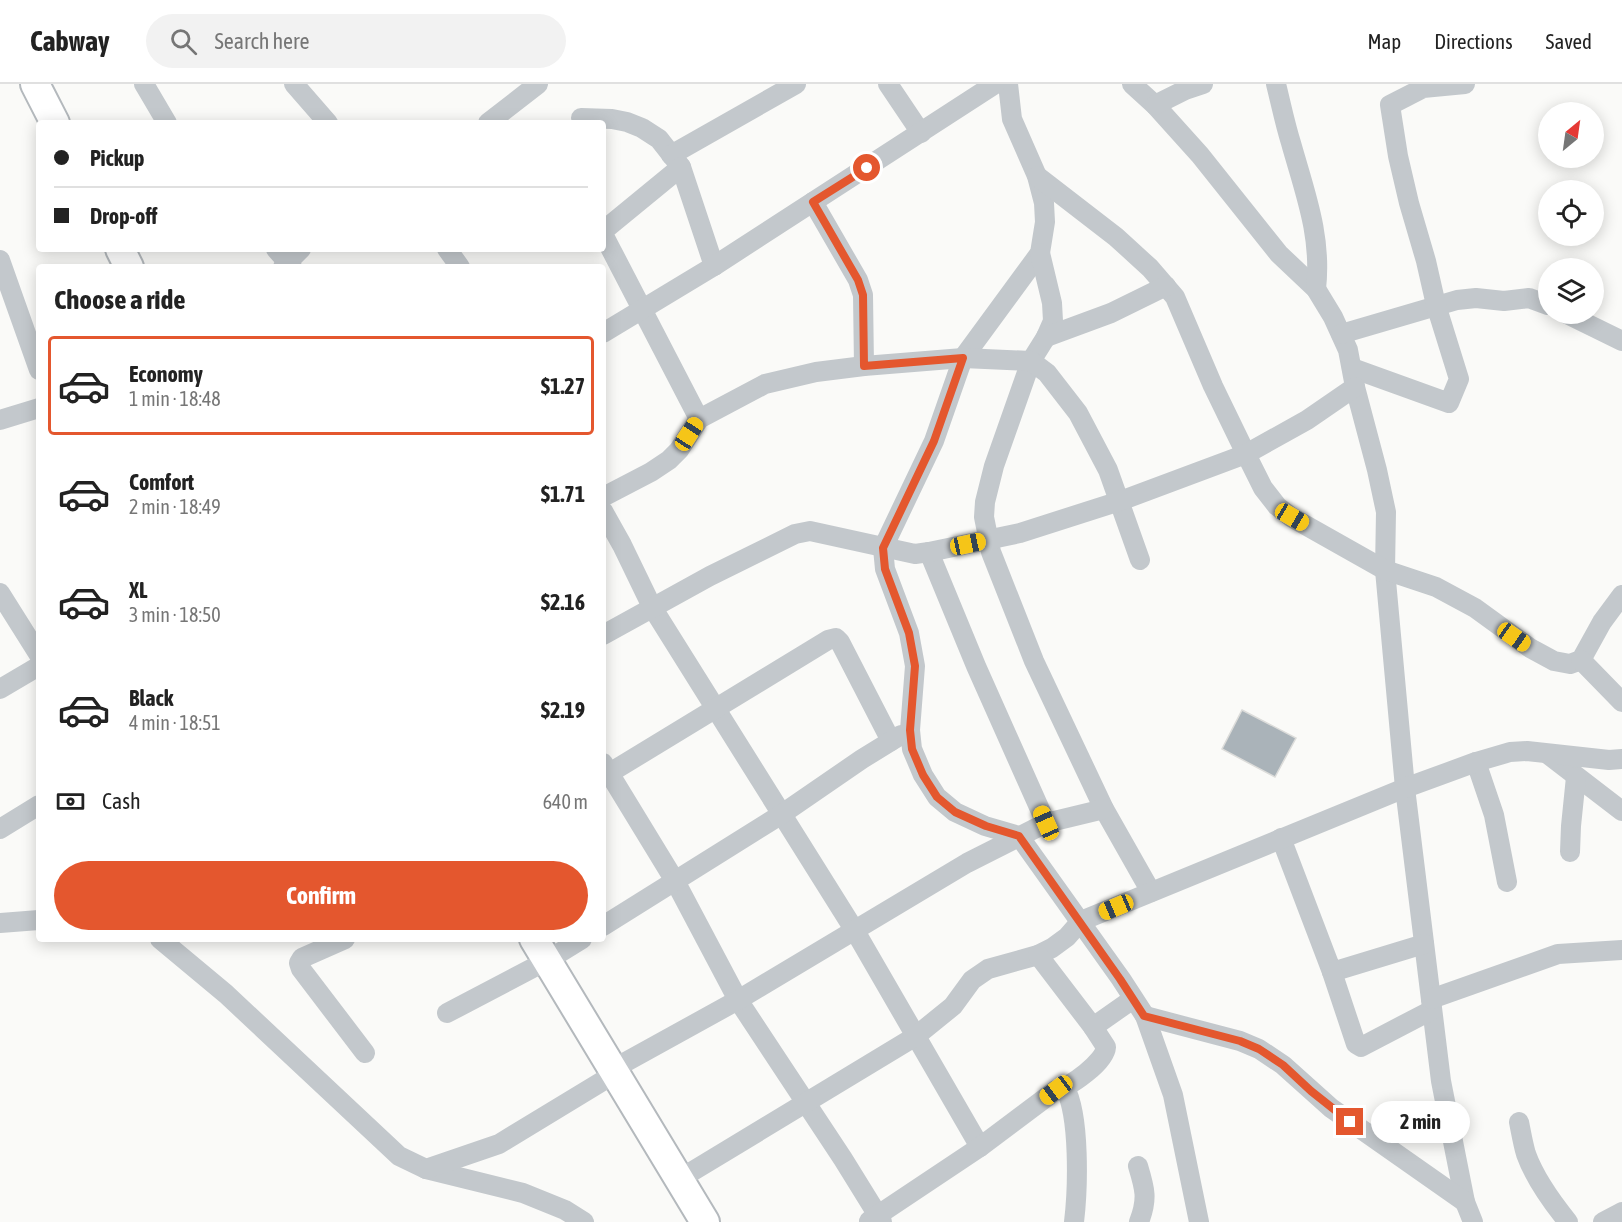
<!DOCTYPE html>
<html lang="en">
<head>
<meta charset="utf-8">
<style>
  body { margin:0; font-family:"Asap Condensed",sans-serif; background:#f2f2f2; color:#222; height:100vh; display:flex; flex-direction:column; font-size:22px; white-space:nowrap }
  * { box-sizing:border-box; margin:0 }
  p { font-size:20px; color:#767676 }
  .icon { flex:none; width:33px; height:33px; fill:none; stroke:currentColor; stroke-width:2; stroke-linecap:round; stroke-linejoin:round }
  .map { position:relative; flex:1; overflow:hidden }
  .sheet { position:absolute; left:36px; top:180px; width:570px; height:678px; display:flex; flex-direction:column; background:#fff; border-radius:6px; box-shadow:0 3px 15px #0003 }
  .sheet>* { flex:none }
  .hud { position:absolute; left:36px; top:36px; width:570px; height:132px; border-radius:6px; box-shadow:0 3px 15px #0003; display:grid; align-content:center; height:132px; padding:0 18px; background:#fff }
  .needle { width:39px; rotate:29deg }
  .tools { position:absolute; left:1538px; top:18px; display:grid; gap:12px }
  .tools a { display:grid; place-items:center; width:66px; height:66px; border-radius:50%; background:#fff; box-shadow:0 3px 15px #0003; font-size:30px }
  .end { position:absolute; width:27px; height:27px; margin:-14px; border:8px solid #e4572e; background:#fff; box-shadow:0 0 0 3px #fff }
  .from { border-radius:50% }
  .bubble { position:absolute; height:42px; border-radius:21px; background:#fff; box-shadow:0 3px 15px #0003; font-size:20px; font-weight:700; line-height:42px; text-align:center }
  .car { position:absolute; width:18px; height:36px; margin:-18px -9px; border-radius:8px; box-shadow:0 0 4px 2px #0007; background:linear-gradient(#f5c518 24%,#345 0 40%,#f5c518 0 76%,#345 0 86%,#f5c518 0) }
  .hud b { display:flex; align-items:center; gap:21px; height:57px; font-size:22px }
  .hud b+b { border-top:2px solid #e0e0e0 }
  .hud i { width:15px; height:15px; background:#222 }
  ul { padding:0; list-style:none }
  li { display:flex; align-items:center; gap:18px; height:99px; margin:0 12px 9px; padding:0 6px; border:3px solid transparent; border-radius:6px }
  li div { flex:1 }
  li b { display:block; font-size:22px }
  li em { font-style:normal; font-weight:700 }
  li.selected { border-color:#e4572e }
  li>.icon { width:54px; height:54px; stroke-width:1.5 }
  h2 { padding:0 18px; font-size:27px; line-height:72px }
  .pay { display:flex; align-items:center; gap:15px; height:66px; padding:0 18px; font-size:22px }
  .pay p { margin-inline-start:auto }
  .button { display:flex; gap:12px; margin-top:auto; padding:12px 18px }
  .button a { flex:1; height:69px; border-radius:36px; background:#e4572e; color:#fff; font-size:24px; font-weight:700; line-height:69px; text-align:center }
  header { display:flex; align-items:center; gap:36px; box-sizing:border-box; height:84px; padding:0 30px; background:#fff; border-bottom:2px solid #e0e0e0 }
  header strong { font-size:28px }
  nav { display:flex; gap:33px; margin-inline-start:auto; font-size:21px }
  .search { width:420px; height:54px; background:#f2f2f2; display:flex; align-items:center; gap:15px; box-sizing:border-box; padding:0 21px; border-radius:33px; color:#767676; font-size:22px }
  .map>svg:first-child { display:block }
  .building { fill:#aab3b9; stroke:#dcdcda; stroke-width:1.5 }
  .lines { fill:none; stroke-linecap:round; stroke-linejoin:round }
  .highway-casing { stroke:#b4b9bd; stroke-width:32 }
  .minor { stroke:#c3c8cc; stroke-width:20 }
  .highway { stroke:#fff; stroke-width:28 }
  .route { stroke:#e4572e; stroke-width:8 }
</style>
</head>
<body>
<header>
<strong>Cabway</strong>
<div class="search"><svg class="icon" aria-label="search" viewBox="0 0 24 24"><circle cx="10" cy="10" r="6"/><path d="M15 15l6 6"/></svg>Search here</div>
<nav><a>Map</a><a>Directions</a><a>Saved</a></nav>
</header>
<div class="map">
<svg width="1622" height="1138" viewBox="0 0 1622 1138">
  <rect width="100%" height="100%" fill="#fafaf8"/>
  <path class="building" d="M1242 626 1296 654 1275 693 1222 665Z"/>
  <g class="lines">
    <defs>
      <g id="highway">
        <path d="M35 0 55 39"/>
        <path d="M120 165 129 183"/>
        <path d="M534 855 705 1138"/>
      </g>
    </defs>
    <use href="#highway" class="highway-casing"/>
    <g class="minor">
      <path d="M144 0 167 39"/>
      <path d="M294 0 328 39"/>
      <path d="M888 0 921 49"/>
      <path d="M1008 0 1012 35 1037 92 1044 119 1045 138 1040 169 963 274 934 357 883 464 885 485 909 549 915 582 910 646 912 665 923 691 937 713 955 728 985 742 1019 752 1121 895 1145 932 1173 1011 1199 1138"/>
      <path d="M1132 0 1155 21 1200 71 1279 170 1316 205 1333 233 1348 266 1355 303 1377 386 1386 428 1385 486 1405 704 1441 997 1465 1118 1473 1138"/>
      <path d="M1276 0C1281 20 1285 40 1291 59 1305 109 1322 152 1316 205"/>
      <path d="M1155 21 1185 6 1203 0"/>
      <path d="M581 34 612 35 627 38 642 44 659 55 681 83 714 182"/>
      <path d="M488 39 538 0"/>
      <path d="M671 71 796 0"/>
      <path d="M1037 92 1116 153 1150 184 1175 213 1213 302 1246 370 1263 404 1277 422 1291 433 1385 486 1436 503 1475 524 1530 564 1554 577 1570 580 1581 576 1602 538 1622 511"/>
      <path d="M813 118 858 196 863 211 864 282"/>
      <path d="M603 147 681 83"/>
      <path d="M603 150 699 335"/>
      <path d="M276 165 292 183"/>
      <path d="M447 165 460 183"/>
      <path d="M1040 169 1052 219 1053 237 1046 253 1031 277 994 382 985 418 984 433 991 468 1034 577 1104 725 1151 808"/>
      <path d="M0 176 39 286"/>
      <path d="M283 183 301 165"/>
      <path d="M1567 230 1622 257"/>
      <path d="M603 249 714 182 995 0"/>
      <path d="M1341 250 1457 216 1476 214 1504 217 1529 214 1548 221"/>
      <path d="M1046 253 1111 229 1166 202"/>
      <path d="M1352 284 1449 319 1459 295 1436 221 1426 177 1409 119 1398 72 1390 21 1423 4 1465 0"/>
      <path d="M0 336 39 324"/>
      <path d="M603 413 651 388 669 376 679 366 699 335 765 300 816 288 864 282 963 274 1031 277 1047 289 1078 329 1108 386 1140 476"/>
      <path d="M603 427 622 461 652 523 855 847 980 1063"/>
      <path d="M929 468 976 582 1046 739"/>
      <path d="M0 509 39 571"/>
      <path d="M603 551 710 492 795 450 810 447 915 470 929 468 1020 449 1120 417 1246 370 1307 336 1355 303"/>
      <path d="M1581 576 1622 618"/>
      <path d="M0 605 39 582"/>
      <path d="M1549 671 1622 727"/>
      <path d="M1476 678 1494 731 1507 798"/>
      <path d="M603 679 675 797 738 916 843 1075 882 1138"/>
      <path d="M603 693 828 556 836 554 840 558 891 657"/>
      <path d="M0 745 39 721"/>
      <path d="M1281 754 1332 888 1424 860"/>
      <path d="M1570 768 1571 742 1576 693"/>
      <path d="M0 839 39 836"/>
      <path d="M603 842 782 730 862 675 901 651"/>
      <path d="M160 855 226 910 399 1072 426 1085 523 1109 565 1126 584 1138"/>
      <path d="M345 855 302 874 299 879 301 885 365 969"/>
      <path d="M1332 888 1356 960 1361 963 1432 926"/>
      <path d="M1431 915 1558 870 1622 866"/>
      <path d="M447 929 548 876 582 855"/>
      <path d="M1145 932 1240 957 1259 965 1283 981 1331 1024 1465 1118"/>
      <path d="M1093 943 1133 915"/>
      <path d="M1065 1004C1080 1032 1078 1105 1074 1138"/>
      <path d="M1519 1038C1521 1048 1523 1060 1526 1070 1535 1095 1551 1117 1568 1138"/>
      <path d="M1138 1082C1145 1105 1148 1115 1139 1138"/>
      <path d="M426 1085 499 1060 606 995 613 985 738 916 967 779 1046 739 1104 725"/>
      <path d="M678 1096 916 952 953 922 972 896 988 885 1038 871 1052 864 1067 853 1081 837 1405 704 1476 678 1510 668 1527 667 1609 676 1622 675"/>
      <path d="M869 1137 980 1063 1056 1006C1070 1003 1105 978 1106 963L1093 943 1038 871"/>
      <path d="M1603 1138 1622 1128"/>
    </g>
    <use href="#highway" class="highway"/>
  </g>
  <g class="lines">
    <path class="route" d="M867 84 813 118 858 196 863 211 864 282 963 274 934 357 883 464 885 485 909 549 915 582 910 646 912 665 923 691 937 713 955 728 986 742 1019 752 1120 895 1144 932 1240 957 1259 965 1283 981 1311 1007 1350 1038"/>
  </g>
</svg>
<div class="tools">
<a><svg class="needle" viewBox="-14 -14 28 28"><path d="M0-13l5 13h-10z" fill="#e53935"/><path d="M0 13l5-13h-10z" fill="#767676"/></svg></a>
<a><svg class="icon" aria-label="locate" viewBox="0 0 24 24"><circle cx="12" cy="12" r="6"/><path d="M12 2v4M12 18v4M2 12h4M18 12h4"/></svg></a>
<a><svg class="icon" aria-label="layers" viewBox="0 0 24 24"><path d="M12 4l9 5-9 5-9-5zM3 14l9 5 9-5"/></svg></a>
</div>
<i class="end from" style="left:867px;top:84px"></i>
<i class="end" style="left:1350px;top:1038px"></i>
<div class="bubble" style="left:1371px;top:1017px;width:99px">2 min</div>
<i class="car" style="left:689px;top:350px;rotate:33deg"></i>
<i class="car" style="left:1292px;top:433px;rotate:120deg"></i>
<i class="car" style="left:968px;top:460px;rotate:78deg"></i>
<i class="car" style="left:1514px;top:553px;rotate:125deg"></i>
<i class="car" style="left:1046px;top:739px;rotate:336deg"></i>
<i class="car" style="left:1116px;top:823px;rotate:247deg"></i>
<i class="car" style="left:1056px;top:1006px;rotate:233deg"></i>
<div class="hud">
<b><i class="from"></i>Pickup</b>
<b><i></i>Drop-off</b>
</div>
<section class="sheet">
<h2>Choose a ride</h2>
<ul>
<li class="selected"><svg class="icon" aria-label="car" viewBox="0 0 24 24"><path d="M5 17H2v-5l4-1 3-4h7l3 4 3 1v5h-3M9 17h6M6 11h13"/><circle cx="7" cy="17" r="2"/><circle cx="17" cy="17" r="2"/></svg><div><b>Economy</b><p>1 min · 18:48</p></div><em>$1.27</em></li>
<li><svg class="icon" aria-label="car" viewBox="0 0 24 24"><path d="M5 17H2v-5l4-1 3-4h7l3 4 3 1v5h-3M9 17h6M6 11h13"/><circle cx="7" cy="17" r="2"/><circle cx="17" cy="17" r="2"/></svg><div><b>Comfort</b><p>2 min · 18:49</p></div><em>$1.71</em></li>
<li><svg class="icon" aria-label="car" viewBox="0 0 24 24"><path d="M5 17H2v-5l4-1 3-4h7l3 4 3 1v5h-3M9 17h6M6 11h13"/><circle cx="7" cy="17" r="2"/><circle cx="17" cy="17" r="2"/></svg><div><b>XL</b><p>3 min · 18:50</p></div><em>$2.16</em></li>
<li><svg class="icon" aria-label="car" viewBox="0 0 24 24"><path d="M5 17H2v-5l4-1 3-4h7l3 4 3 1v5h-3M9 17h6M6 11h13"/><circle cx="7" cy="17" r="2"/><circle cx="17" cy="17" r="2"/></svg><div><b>Black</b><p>4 min · 18:51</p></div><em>$2.19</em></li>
</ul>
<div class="pay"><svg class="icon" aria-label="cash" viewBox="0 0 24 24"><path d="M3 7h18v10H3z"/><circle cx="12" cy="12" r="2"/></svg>Cash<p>640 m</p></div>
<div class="button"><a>Confirm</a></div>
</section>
</div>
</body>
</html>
